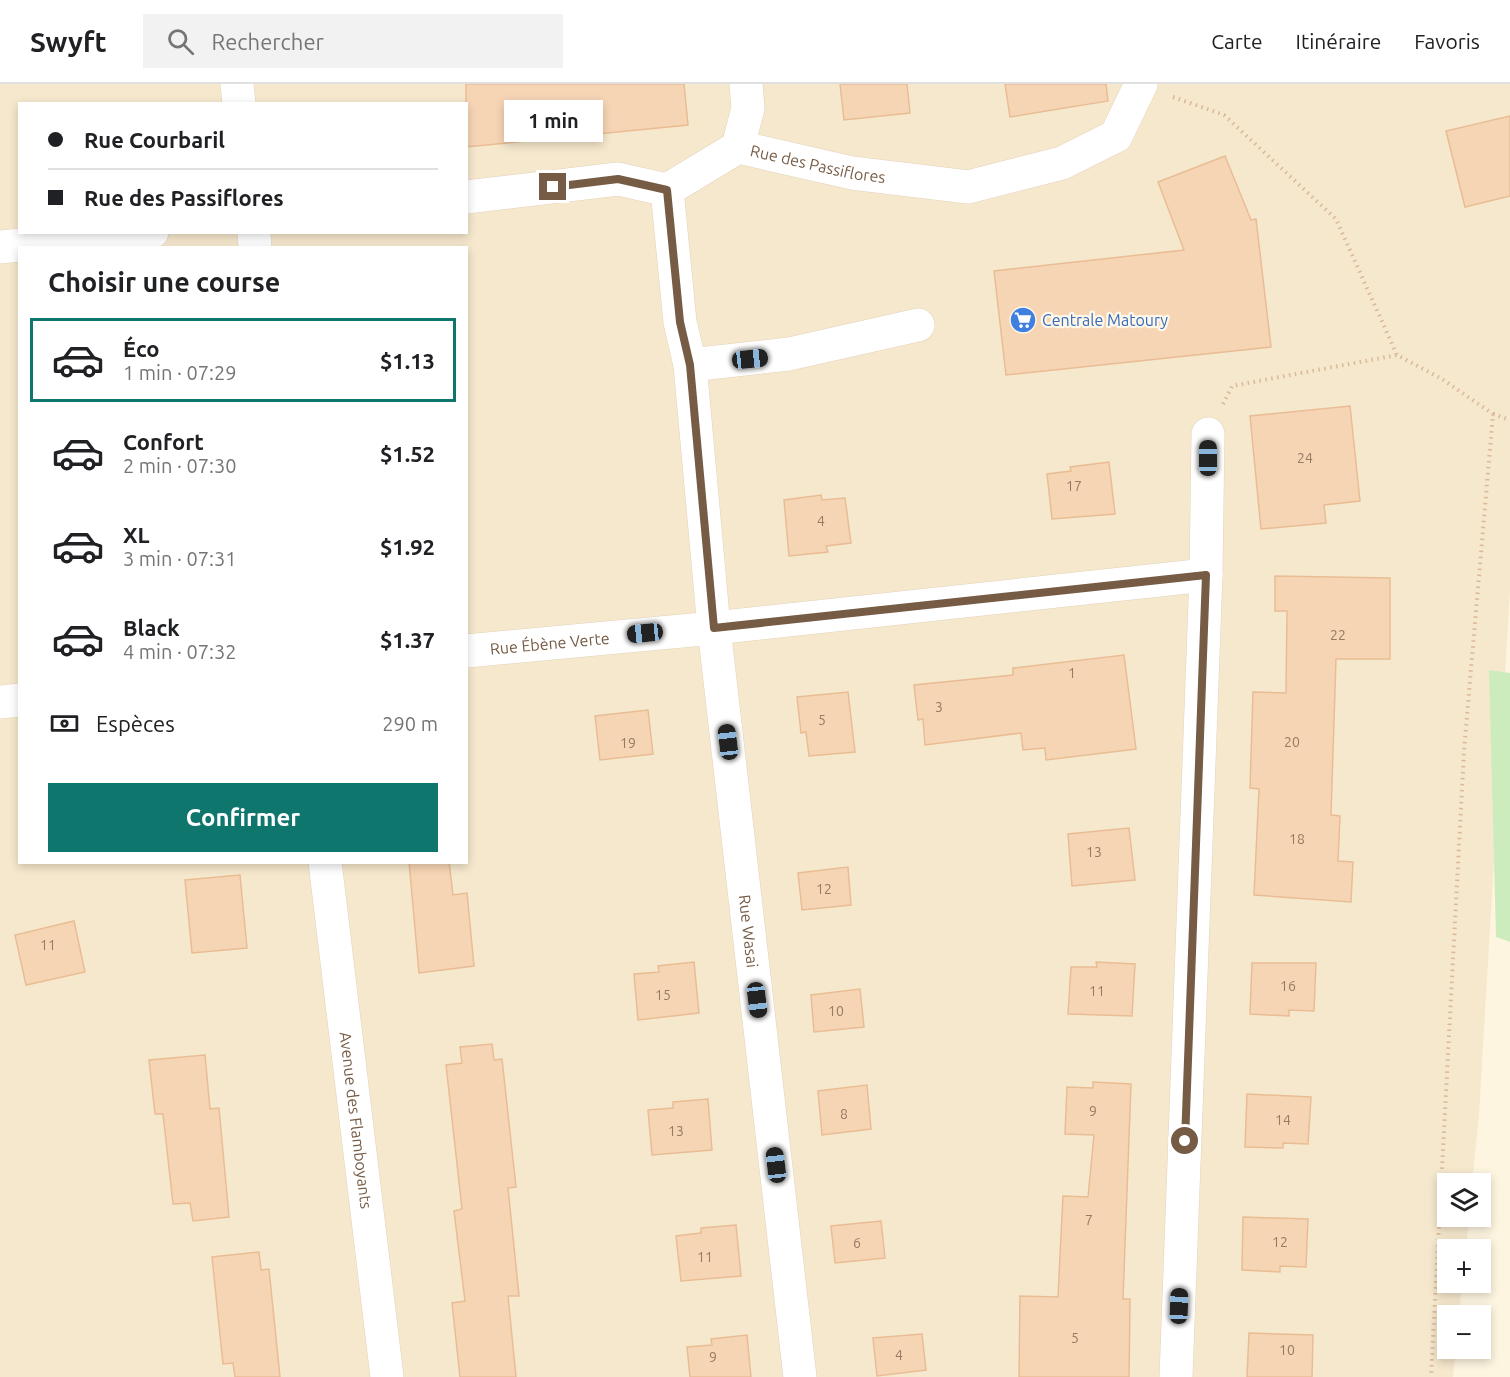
<!DOCTYPE html>
<html lang="fr">
<head>
<meta charset="utf-8">
<style>
  body { margin:0; font-family:Ubuntu,sans-serif; background:#f2f2f2; color:#202124; height:100vh; display:flex; flex-direction:column; font-size:22px; white-space:nowrap }
  * { box-sizing:border-box; margin:0 }
  p { font-size:20px; color:#757577 }
  .icon { flex:none; width:33px; height:33px; fill:none; stroke:currentColor; stroke-width:2; stroke-linecap:round; stroke-linejoin:round }
  .map { position:relative; flex:1; overflow:hidden }
  .drawer { position:absolute; left:18px; top:162px; width:450px; height:618px; display:flex; flex-direction:column; background:#fff; border-radius:0px; box-shadow:0 3px 9px #0003 }
  .drawer>* { flex:none }
  .hud { position:absolute; left:18px; top:18px; width:450px; height:132px; border-radius:0px; box-shadow:0 3px 9px #0003; display:grid; align-content:center; height:132px; padding:0 30px; background:#fff }
  .controls { position:absolute; left:1437px; top:1089px; display:grid; gap:12px }
  .controls a { display:grid; place-items:center; width:54px; height:54px; border-radius:0px; background:#fff; box-shadow:0 3px 9px #0003; font-size:30px }
  .end { position:absolute; width:27px; height:27px; margin:-14px; border:8px solid #765c45; background:#fff; box-shadow:0 0 0 3px #fff }
  .from { border-radius:50% }
  .bubble { position:absolute; height:42px; border-radius:0px; background:#fff; box-shadow:0 3px 9px #0003; font-size:20px; font-weight:700; line-height:42px; text-align:center }
  .car { position:absolute; width:18px; height:36px; margin:-18px -9px; border-radius:8px; box-shadow:0 0 4px 2px #0007; background:linear-gradient(#222 24%,#8ab4d8 0 40%,#222 0 76%,#8ab4d8 0 86%,#222 0) }
  .hud b { display:flex; align-items:center; gap:21px; height:57px; font-size:22px }
  .hud b+b { border-top:2px solid #e0e0e0 }
  .hud i { width:15px; height:15px; background:#202124 }
  ul { padding:0; list-style:none }
  li { display:flex; align-items:center; gap:18px; height:84px; margin:0 12px 9px; padding:0 18px; border:3px solid transparent; border-radius:0px }
  li div { flex:1 }
  li b { display:block; font-size:22px }
  li em { font-style:normal; font-weight:700 }
  li.active { border-color:#0f766e }
  li>.icon { width:54px; height:54px; stroke-width:1.5 }
  h2 { padding:0 30px; font-size:27px; line-height:72px }
  .pay { display:flex; align-items:center; gap:15px; height:66px; padding:0 30px; font-size:22px }
  .pay p { margin-inline-start:auto }
  .action { display:flex; gap:12px; margin-top:auto; padding:12px 30px }
  .action a { flex:1; height:69px; border-radius:0px; background:#0f766e; color:#fff; font-size:24px; font-weight:700; line-height:69px; text-align:center }
  header { display:flex; align-items:center; gap:36px; box-sizing:border-box; height:84px; padding:0 30px; background:#fff; border-bottom:2px solid #e0e0e0 }
  header strong { font-size:28px }
  nav { display:flex; gap:33px; margin-inline-start:auto; font-size:21px }
  .search { width:420px; height:54px; background:#f2f2f2; display:flex; align-items:center; gap:15px; box-sizing:border-box; padding:0 21px; border-radius:0px; color:#757577; font-size:22px }
  .map>svg:first-child { display:block }
  .residential { fill:#f6e8cd; fill-rule:evenodd }
  .green { fill:#ccecbd }
  .building { fill:#f6d5b5; stroke:#e9bd94; stroke-width:1.5 }
  .lines { fill:none; stroke-linecap:round; stroke-linejoin:round }
  .minor-casing { stroke:#e3d2bb; stroke-width:34 }
  .path { stroke:#dab898; stroke-width:4; stroke-dasharray:1.5 4.5; stroke-linecap:butt }
  .minor { stroke:#fff; stroke-width:33 }
  .route { stroke:#765c45; stroke-width:8 }
  .labels { text-anchor:middle; stroke-width:4.5; stroke-linejoin:round; paint-order:stroke }
  .number-label { font-size:14px; fill:#967a61 }
  .street-label { font-size:16px; fill:#765c45; stroke:#fff8e8 }
  .shop-label { font-size:16px; fill:#366cbe; stroke:#fff8e8; text-anchor:start }
</style>
</head>
<body>
<header>
<strong>Swyft</strong>
<div class="search"><svg class="icon" aria-label="search" viewBox="0 0 24 24"><circle cx="10" cy="10" r="6"/><path d="M15 15l6 6"/></svg>Rechercher</div>
<nav><a>Carte</a><a>Itinéraire</a><a>Favoris</a></nav>
</header>
<div class="map">
<svg width="1510" height="1293" viewBox="0 0 1510 1293">
  <rect width="100%" height="100%" fill="#fef5e0"/>
  <path class="residential" d="M0 0H1510V505L1479 1031 1472 1099 1448 1100V1132L1469 1133 1466 1165 1448 1166V1198L1462 1199 1459 1231 1448 1232V1264L1456 1265 1453 1293H0ZM20 20H466V148H20ZM20 164H466V778H20Z"/>
  <path class="green" d="M1489 586 1510 589V858L1496 853Z"/>
  <g class="building">
    <path d="M466 0H684L688 41 466 63Z"/>
    <path d="M840 0H907L910 29 844 36Z"/>
    <path d="M1005 0H1106L1108 17 1010 33Z"/>
    <path d="M1510 32V112L1465 123 1446 47Z"/>
    <path d="M1225 72 1251 136 1256 135 1271 263 1006 291 994 187 1184 166 1158 98Z"/>
    <path d="M1350 322 1360 417 1324 421 1326 439 1261 445 1250 332Z"/>
    <path d="M1109 378 1115 430 1052 435 1047 390 1071 387 1070 383Z"/>
    <path d="M821 411 822 416 845 414 851 459 826 462 828 468 789 472 784 416Z"/>
    <path d="M1275 492 1390 494V575H1336L1331 731 1340 732 1338 777 1353 778 1351 818 1254 811 1259 705 1250 704 1253 608 1286 609 1287 527H1275Z"/>
    <path d="M1124 571 1136 665 1046 676 1045 664 1023 666 1021 649 925 661 923 635 918 636 914 601 1013 591V584Z"/>
    <path d="M848 608 855 668 809 672 806 648 801 649 797 613Z"/>
    <path d="M648 626 653 670 600 676 595 632Z"/>
    <path d="M1129 744 1135 796 1072 802 1068 750Z"/>
    <path d="M409 778H449L453 811 467 809 474 882 419 889Z"/>
    <path d="M848 783 851 821 802 826 798 789Z"/>
    <path d="M240 791 247 864 192 869 185 796Z"/>
    <path d="M74 837 85 888 26 901 15 851Z"/>
    <path d="M694 878 699 929 638 936 634 890 659 888 658 882Z"/>
    <path d="M1096 878 1135 880 1132 932 1068 930 1071 883H1097Z"/>
    <path d="M1252 879H1316L1314 927 1289 926V932L1250 930Z"/>
    <path d="M860 905 864 943 814 948 811 911Z"/>
    <path d="M492 960 494 976 502 975 516 1103 508 1104 519 1212H508L516 1293H460L452 1219 465 1217 454 1127 462 1125 446 981 462 979 460 963Z"/>
    <path d="M205 971 210 1025 219 1024 229 1133 193 1137 190 1119 173 1120 163 1030H155L149 976Z"/>
    <path d="M1093 998 1131 1000 1123 1215H1130L1129 1293H1019L1020 1212 1058 1213 1063 1112 1088 1113 1094 1051 1065 1050 1067 1003 1093 1004Z"/>
    <path d="M867 1001 871 1045 822 1051 818 1007Z"/>
    <path d="M1247 1010 1311 1013 1308 1060 1283 1059V1064L1245 1063Z"/>
    <path d="M708 1015 712 1066 652 1071 648 1026 673 1024V1018Z"/>
    <path d="M1243 1133 1308 1135 1306 1183 1280 1182V1188L1242 1186Z"/>
    <path d="M881 1137 885 1174 835 1179 831 1142Z"/>
    <path d="M736 1141 741 1192 681 1197 676 1152 701 1149V1144Z"/>
    <path d="M259 1168 261 1186 269 1185 280 1293H235L233 1279 223 1280 212 1173Z"/>
    <path d="M1249 1249 1313 1251 1312 1293H1247Z"/>
    <path d="M922 1250 926 1286 877 1292 873 1254Z"/>
    <path d="M747 1251 751 1293H690L687 1263 712 1261 711 1255Z"/>
  </g>
  <g class="lines">
    <defs>
      <g id="minor">
        <path d="M237 0 239 20"/>
        <path d="M738 63 748 24 746 0"/>
        <path id="s1" d="M667 106 680 238 690 281 714 544 800 1293"/>
        <path id="s2" d="M466 113 618 95 667 106 738 63 852 89 968 103 1062 79 1116 52 1141 0"/>
        <path d="M254 148 255 164"/>
        <path d="M0 163 152 148"/>
        <path d="M690 281 789 270 918 241"/>
        <path id="s3" d="M466 567 714 544 1206 491"/>
        <path d="M0 618 20 616"/>
        <path id="s4" d="M325 778 387 1293"/>
        <path d="M1176 1293 1206 491 1208 350"/>
      </g>
    </defs>
    <use href="#minor" class="minor-casing"/>
    <g class="path">
      <path d="M1173 13 1224 31 1336 135 1397 271"/>
      <path d="M1223 320 1232 302 1397 271 1442 295 1493 330 1464 667 1431 1293"/>
      <path d="M1493 330 1510 336"/>
    </g>
    <use href="#minor" class="minor"/>
  </g>
  <g class="lines">
    <path class="route" d="M553 103 618 95 667 106 680 238 690 281 714 544 1206 491 1185 1057"/>
  </g>
  <defs>
    <symbol id="supermarket-disc" viewBox="-11 -11 22 22"><circle r="9.5" fill="#3f7fe0" stroke="#fff8e8"/><path d="M-6-5.5h2.5l.6 2H6L4.5 2H-2.5L-4.4-4H-6ZM-1.5 3.2a1.3 1.3 0 1 0 .1 0ZM3 3.2a1.3 1.3 0 1 0 .1 0Z" fill="#fff"/></symbol>
  </defs>
  <g fill-rule="evenodd">
    <use href="#supermarket-disc" x="1008" y="221" width="30" height="30"/>
  </g>
  <g class="labels">
    <g class="number-label">
      <text x="1305" y="379">24</text>
      <text x="1074" y="407">17</text>
      <text x="821" y="442">4</text>
      <text x="1338" y="556">22</text>
      <text x="1072" y="594">1</text>
      <text x="939" y="628">3</text>
      <text x="822" y="641">5</text>
      <text x="1292" y="663">20</text>
      <text x="628" y="664">19</text>
      <text x="1297" y="760">18</text>
      <text x="1094" y="773">13</text>
      <text x="824" y="810">12</text>
      <text x="48" y="866">11</text>
      <text x="1288" y="907">16</text>
      <text x="1097" y="912">11</text>
      <text x="663" y="916">15</text>
      <text x="836" y="932">10</text>
      <text x="1093" y="1032">9</text>
      <text x="844" y="1035">8</text>
      <text x="1283" y="1041">14</text>
      <text x="676" y="1052">13</text>
      <text x="1089" y="1141">7</text>
      <text x="1280" y="1163">12</text>
      <text x="857" y="1164">6</text>
      <text x="705" y="1178">11</text>
      <text x="1075" y="1259">5</text>
      <text x="1287" y="1271">10</text>
      <text x="899" y="1276">4</text>
      <text x="713" y="1278">9</text>
    </g>
    <g class="street-label">
      <text dy="6" stroke="none"><textPath href="#s2" startOffset="368">Rue des Passiflores</textPath></text>
      <text dy="6" stroke="none"><textPath href="#s3" startOffset="84">Rue Ébène Verte</textPath></text>
      <text dy="6" stroke="none"><textPath href="#s1" startOffset="746">Rue Wasai</textPath></text>
      <text dy="6" stroke="none"><textPath href="#s4" startOffset="260">Avenue des Flamboyants</textPath></text>
    </g>
    <g class="shop-label">
      <text x="1042" y="242">Centrale Matoury</text>
    </g>
  </g>
</svg>
<div class="controls">
<a><svg class="icon" aria-label="layers" viewBox="0 0 24 24"><path d="M12 4l9 5-9 5-9-5zM3 14l9 5 9-5"/></svg></a>
<a>+</a>
<a>−</a>
</div>
<i class="end from" style="left:1185px;top:1057px"></i>
<i class="end" style="left:553px;top:103px"></i>
<div class="bubble" style="left:504px;top:16px;width:99px">1 min</div>
<i class="car" style="left:750px;top:275px;rotate:84deg"></i>
<i class="car" style="left:1208px;top:374px;rotate:0deg"></i>
<i class="car" style="left:645px;top:549px;rotate:264deg"></i>
<i class="car" style="left:728px;top:658px;rotate:353deg"></i>
<i class="car" style="left:757px;top:916px;rotate:173deg"></i>
<i class="car" style="left:776px;top:1081px;rotate:353deg"></i>
<i class="car" style="left:1179px;top:1222px;rotate:2deg"></i>
<div class="hud">
<b><i class="from"></i>Rue Courbaril</b>
<b><i></i>Rue des Passiflores</b>
</div>
<section class="drawer">
<h2>Choisir une course</h2>
<ul>
<li class="active"><svg class="icon" aria-label="car" viewBox="0 0 24 24"><path d="M5 17H2v-5l4-1 3-4h7l3 4 3 1v5h-3M9 17h6M6 11h13"/><circle cx="7" cy="17" r="2"/><circle cx="17" cy="17" r="2"/></svg><div><b>Éco</b><p>1 min · 07:29</p></div><em>$1.13</em></li>
<li><svg class="icon" aria-label="car" viewBox="0 0 24 24"><path d="M5 17H2v-5l4-1 3-4h7l3 4 3 1v5h-3M9 17h6M6 11h13"/><circle cx="7" cy="17" r="2"/><circle cx="17" cy="17" r="2"/></svg><div><b>Confort</b><p>2 min · 07:30</p></div><em>$1.52</em></li>
<li><svg class="icon" aria-label="car" viewBox="0 0 24 24"><path d="M5 17H2v-5l4-1 3-4h7l3 4 3 1v5h-3M9 17h6M6 11h13"/><circle cx="7" cy="17" r="2"/><circle cx="17" cy="17" r="2"/></svg><div><b>XL</b><p>3 min · 07:31</p></div><em>$1.92</em></li>
<li><svg class="icon" aria-label="car" viewBox="0 0 24 24"><path d="M5 17H2v-5l4-1 3-4h7l3 4 3 1v5h-3M9 17h6M6 11h13"/><circle cx="7" cy="17" r="2"/><circle cx="17" cy="17" r="2"/></svg><div><b>Black</b><p>4 min · 07:32</p></div><em>$1.37</em></li>
</ul>
<div class="pay"><svg class="icon" aria-label="cash" viewBox="0 0 24 24"><path d="M3 7h18v10H3z"/><circle cx="12" cy="12" r="2"/></svg>Espèces<p>290 m</p></div>
<div class="action"><a>Confirmer</a></div>
</section>
</div>
</body>
</html>
